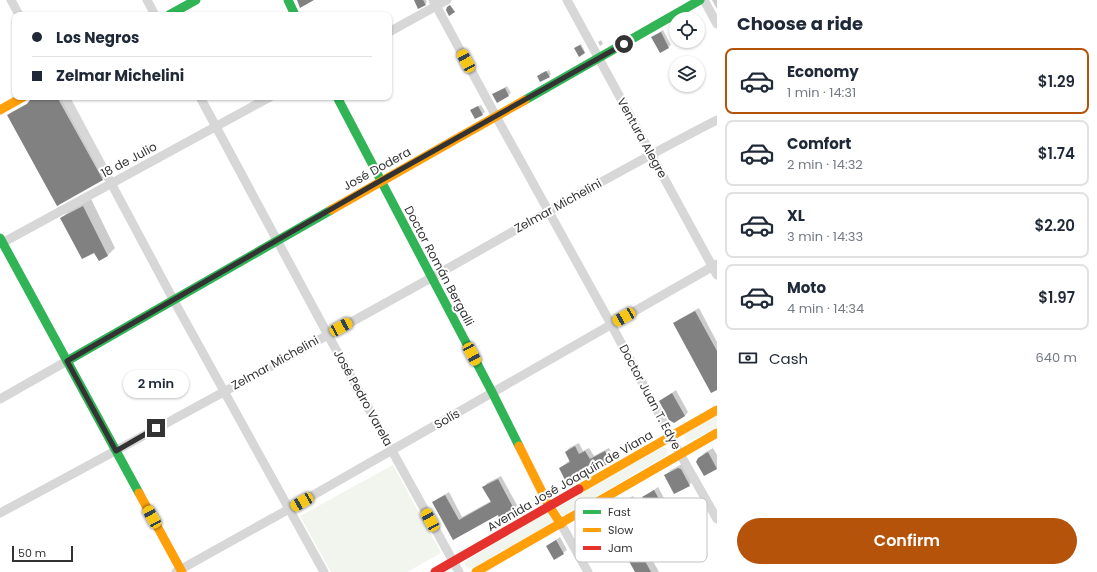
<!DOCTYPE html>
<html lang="en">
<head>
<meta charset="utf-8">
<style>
  body { margin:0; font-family:Poppins,sans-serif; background:#f2f2f3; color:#1f2937; height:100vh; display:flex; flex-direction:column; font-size:15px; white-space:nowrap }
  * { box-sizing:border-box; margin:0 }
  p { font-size:13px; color:#747a83 }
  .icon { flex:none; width:22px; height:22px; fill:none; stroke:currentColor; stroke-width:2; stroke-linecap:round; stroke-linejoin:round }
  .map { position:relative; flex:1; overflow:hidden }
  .side { display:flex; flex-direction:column; background:#fff; width:380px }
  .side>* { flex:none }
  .top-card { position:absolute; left:12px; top:12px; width:380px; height:88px; border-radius:8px; box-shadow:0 1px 3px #0004; display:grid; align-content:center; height:88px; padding:0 20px; background:#fff }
  .tools { position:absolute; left:669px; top:12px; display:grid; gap:8px }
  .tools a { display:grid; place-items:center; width:36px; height:36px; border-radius:50%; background:#fff; box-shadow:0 1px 3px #0004; font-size:20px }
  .scale { position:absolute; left:12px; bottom:10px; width:61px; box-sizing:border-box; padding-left:4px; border:2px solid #333; border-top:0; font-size:11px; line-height:14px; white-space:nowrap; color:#333; -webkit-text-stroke:3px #fff; paint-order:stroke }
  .end { position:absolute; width:18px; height:18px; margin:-9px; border:5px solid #333; background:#fff; box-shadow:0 0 0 2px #fff }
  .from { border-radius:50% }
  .bubble { position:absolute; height:28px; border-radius:14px; background:#fff; box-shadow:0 1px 3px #0004; font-size:13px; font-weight:600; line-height:28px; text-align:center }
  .car { position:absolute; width:12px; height:24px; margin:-12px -6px; border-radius:5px; box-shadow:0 0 3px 1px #0007; background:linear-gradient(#f5c518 24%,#345 0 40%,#f5c518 0 76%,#345 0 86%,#f5c518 0) }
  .top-card b { display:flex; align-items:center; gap:14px; height:38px; font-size:15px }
  .top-card b+b { border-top:1px solid #e0e1e3 }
  .top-card i { width:10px; height:10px; background:#1f2937 }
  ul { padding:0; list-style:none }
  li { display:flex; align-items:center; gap:12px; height:66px; margin:0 8px 6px; padding:0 12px; border:2px solid #e0e1e3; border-radius:8px }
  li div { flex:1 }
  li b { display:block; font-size:15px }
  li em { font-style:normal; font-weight:600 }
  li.selected { border-color:#b45309 }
  li>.icon { width:36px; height:36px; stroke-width:1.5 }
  h2 { padding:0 20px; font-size:18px; line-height:48px }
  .pay { display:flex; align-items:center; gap:10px; height:44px; padding:0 20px; font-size:15px }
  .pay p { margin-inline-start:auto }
  .primary-button { display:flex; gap:8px; margin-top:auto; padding:8px 20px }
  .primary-button a { flex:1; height:46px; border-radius:24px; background:#b45309; color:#fff; font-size:16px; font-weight:600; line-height:46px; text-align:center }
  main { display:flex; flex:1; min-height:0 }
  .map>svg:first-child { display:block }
  .green { fill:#f1f5ed }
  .shadow { fill:#0003 }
  .building { fill:#818181 }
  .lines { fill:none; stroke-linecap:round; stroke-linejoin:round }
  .street { stroke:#d7d7d7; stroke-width:9 }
  .fast { stroke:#30b455; stroke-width:9 }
  .slow { stroke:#ff9f0a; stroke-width:9 }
  .jam { stroke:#e5322d; stroke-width:9 }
  .route { stroke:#333; stroke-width:5 }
  .labels { text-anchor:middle; stroke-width:4; stroke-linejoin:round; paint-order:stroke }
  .street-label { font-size:12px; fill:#333; stroke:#fff }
  .key { fill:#fff; stroke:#c2c2c2; stroke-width:1 }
  .key-label { font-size:11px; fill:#333 }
</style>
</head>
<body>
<main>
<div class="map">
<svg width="717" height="572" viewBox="0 0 717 572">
  <rect width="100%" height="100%" fill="#fff"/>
  <g class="green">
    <path d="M717 414V428L688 442 686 441 684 437V434Z"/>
    <path d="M663 447C667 448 668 451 667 455L563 516 555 507Z"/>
    <path d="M393 465 441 553 407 572H331L300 516Z"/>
    <path d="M548 511 555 521 473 568C468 569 465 567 464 562Z"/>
  </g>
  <g class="shadow">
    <path d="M415 0H426L427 2 425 4Z"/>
    <path d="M712 0H717V9Z"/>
    <path d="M663 30 671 45 660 52 655 35Z"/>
    <path d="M601 40 603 44 600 46 598 42Z"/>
    <path d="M581 44 585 52 576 47Z"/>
    <path d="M632 48 631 51 622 56 624 53Z"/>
    <path d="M549 70 551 74 549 76 540 74Z"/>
    <path d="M507 86 511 93 508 95 493 94Z"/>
    <path d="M35 97H62L106 176 102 179 8 116 12 112 30 102Z"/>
    <path d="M481 105 485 112 482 114 474 108Z"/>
    <path d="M91 199 115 248 107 256 95 251 61 218 69 211Z"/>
    <path d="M699 308 717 342V389L674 324 678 320Z"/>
    <path d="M676 390 688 412 685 416 674 422 660 401Z"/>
    <path d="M579 443 583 451 589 448 594 456 609 448 614 457 610 461 560 468 570 460 566 452 569 448Z"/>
    <path d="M713 448 717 455V468L704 475 699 459 704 453Z"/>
    <path d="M684 463 694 480 689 485 666 475 671 470Z"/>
    <path d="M501 476 517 505 514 509 498 514 454 538 434 502 437 499 449 492 462 517 491 501 484 487 487 483Z"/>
    <path d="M658 487 669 507 655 517 644 497Z"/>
    <path d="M633 496 656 537 651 542 644 545 659 572H636L604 515 609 510Z"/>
    <path d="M560 537 567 550 554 559 547 546Z"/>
  </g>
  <g class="building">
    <path d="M297 0H314L300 8Z"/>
    <path d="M414 0H423L426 5 418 9Z"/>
    <path d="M450 5 455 12 449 16 446 10 447 7Z"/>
    <path d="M661 32 669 48 660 53 651 37Z"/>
    <path d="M580 45 585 53 579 57 574 48Z"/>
    <path d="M546 71 550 77 540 82 537 76Z"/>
    <path d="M505 88 509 96 497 103 492 94Z"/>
    <path d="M36 97H57L103 180 57 206 7 115 27 104 30 100Z"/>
    <path d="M478 106 483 115 475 119 470 110Z"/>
    <path d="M83 206 108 256 99 261 94 253 82 259 60 218Z"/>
    <path d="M695 311 717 351V390L711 393 673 323Z"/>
    <path d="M672 393 685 416 674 423 669 420 659 401Z"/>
    <path d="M575 446 579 454 585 451 590 459 605 451 611 462 579 480 578 478 567 484 559 468 570 462 565 452Z"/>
    <path d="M708 452 717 469 704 476 696 462 698 458Z"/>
    <path d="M678 468 681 469 690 486 674 494 664 475Z"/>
    <path d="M498 479 514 509 499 518 498 515 453 540 432 502 445 495 459 520 491 502 482 487Z"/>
    <path d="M654 490 666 512 654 518 642 497Z"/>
    <path d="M628 500 652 542 639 550 651 572H635L603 515Z"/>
    <path d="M556 540 564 554 554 560 546 546Z"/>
  </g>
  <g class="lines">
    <g class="street">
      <path d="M11 0 19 15"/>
      <path d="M147 0 155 15"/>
      <path d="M433 0 498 120 611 324 684 461 717 519"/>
      <path d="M567 0 717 275"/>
      <path d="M704 0 717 24"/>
      <path d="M389 32 447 0"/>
      <path d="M65 97 173 299 324 572"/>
      <path d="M200 97 328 335 459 572"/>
      <path d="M2 243 270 97"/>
      <path d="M0 399 67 361"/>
      <path d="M0 513C144 436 287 358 429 279 525 225 619 170 717 120"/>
      <path d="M561 524 588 572"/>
      <path d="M176 572 289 509 717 264"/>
    </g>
    <g class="fast">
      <path d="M288 0 295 15"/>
      <path d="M169 15 196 0"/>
      <path d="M337 97 492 392 519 446"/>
      <path d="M525 100 700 0"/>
      <path d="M0 238 139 493"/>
      <path d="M67 361 331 210"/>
    </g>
    <g class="slow">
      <path d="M0 110 23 97"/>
      <path d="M331 210 525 100"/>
      <path d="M519 446 549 506 561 524"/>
      <path d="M579 489 717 410"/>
      <path d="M139 493 182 572"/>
      <path d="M476 572 717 433"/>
    </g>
    <path class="jam" d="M435 572 579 489"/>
  </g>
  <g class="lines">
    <path class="route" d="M156 428 116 451 67 361 380 181 624 44"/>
  </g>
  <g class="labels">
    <g class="street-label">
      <text transform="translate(642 138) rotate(61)" y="4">Ventura Alegre</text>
      <text transform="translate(129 160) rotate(-28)" y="4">18 de Julio</text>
      <text transform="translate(377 169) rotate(-29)" y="4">José Dodera</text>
      <text transform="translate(558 206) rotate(-29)" y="4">Zelmar Michelini</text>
      <text transform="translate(439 266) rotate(62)" y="4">Doctor Román Bergalli</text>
      <text transform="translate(275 363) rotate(-29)" y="4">Zelmar Michelini</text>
      <text transform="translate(650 397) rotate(62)" y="4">Doctor Juan T. Edye</text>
      <text transform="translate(363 398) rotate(61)" y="4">José Pedro Varela</text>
      <text transform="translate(447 419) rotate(-30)" y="4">Solís</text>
      <text transform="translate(570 481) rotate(-30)" y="4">Avenida José Joaquín de Viana</text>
    </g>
  </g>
  <rect x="575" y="498" width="132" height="64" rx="6" class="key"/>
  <rect x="583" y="510" width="18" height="4" fill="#30b455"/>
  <rect x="583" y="528" width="18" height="4" fill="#ff9f0a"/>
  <rect x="583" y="546" width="18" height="4" fill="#e5322d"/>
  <g class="key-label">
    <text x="608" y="516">Fast</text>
    <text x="608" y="534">Slow</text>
    <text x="608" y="552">Jam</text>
  </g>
</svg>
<div class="tools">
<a><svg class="icon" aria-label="locate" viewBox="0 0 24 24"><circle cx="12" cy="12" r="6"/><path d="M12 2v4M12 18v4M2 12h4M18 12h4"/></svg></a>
<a><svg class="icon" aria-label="layers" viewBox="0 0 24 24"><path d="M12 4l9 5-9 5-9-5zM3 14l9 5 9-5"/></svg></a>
</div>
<div class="scale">50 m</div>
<i class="end from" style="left:624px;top:44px"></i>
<i class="end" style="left:156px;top:428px"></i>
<div class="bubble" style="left:123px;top:370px;width:66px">2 min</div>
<i class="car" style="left:466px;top:61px;rotate:332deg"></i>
<i class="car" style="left:624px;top:317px;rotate:240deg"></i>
<i class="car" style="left:341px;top:327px;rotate:61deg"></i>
<i class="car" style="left:472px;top:354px;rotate:152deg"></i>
<i class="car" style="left:302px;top:502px;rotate:240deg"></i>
<i class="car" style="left:152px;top:517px;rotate:331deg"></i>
<i class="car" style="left:430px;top:520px;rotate:331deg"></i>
<div class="top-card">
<b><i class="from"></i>Los Negros</b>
<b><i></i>Zelmar Michelini</b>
</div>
</div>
<section class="side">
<h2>Choose a ride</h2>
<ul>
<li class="selected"><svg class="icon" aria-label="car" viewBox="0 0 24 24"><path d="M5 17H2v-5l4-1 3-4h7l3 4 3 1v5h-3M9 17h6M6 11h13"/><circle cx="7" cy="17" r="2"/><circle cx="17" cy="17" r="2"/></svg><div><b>Economy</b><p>1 min · 14:31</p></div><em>$1.29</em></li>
<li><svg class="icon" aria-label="car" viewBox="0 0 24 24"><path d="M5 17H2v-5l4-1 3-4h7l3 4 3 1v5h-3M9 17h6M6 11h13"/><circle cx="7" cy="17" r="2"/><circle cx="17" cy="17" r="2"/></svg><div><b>Comfort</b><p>2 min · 14:32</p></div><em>$1.74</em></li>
<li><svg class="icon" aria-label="car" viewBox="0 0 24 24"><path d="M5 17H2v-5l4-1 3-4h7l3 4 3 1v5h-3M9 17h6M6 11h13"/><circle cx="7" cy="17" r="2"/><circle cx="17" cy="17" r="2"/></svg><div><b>XL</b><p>3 min · 14:33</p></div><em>$2.20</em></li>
<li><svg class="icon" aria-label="car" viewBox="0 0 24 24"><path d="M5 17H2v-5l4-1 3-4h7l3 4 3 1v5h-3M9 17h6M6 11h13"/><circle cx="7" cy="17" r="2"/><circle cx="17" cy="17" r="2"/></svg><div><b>Moto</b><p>4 min · 14:34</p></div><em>$1.97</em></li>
</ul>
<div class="pay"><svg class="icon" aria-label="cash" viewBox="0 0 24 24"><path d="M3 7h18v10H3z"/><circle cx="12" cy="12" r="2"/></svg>Cash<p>640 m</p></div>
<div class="primary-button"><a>Confirm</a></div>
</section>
</main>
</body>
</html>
